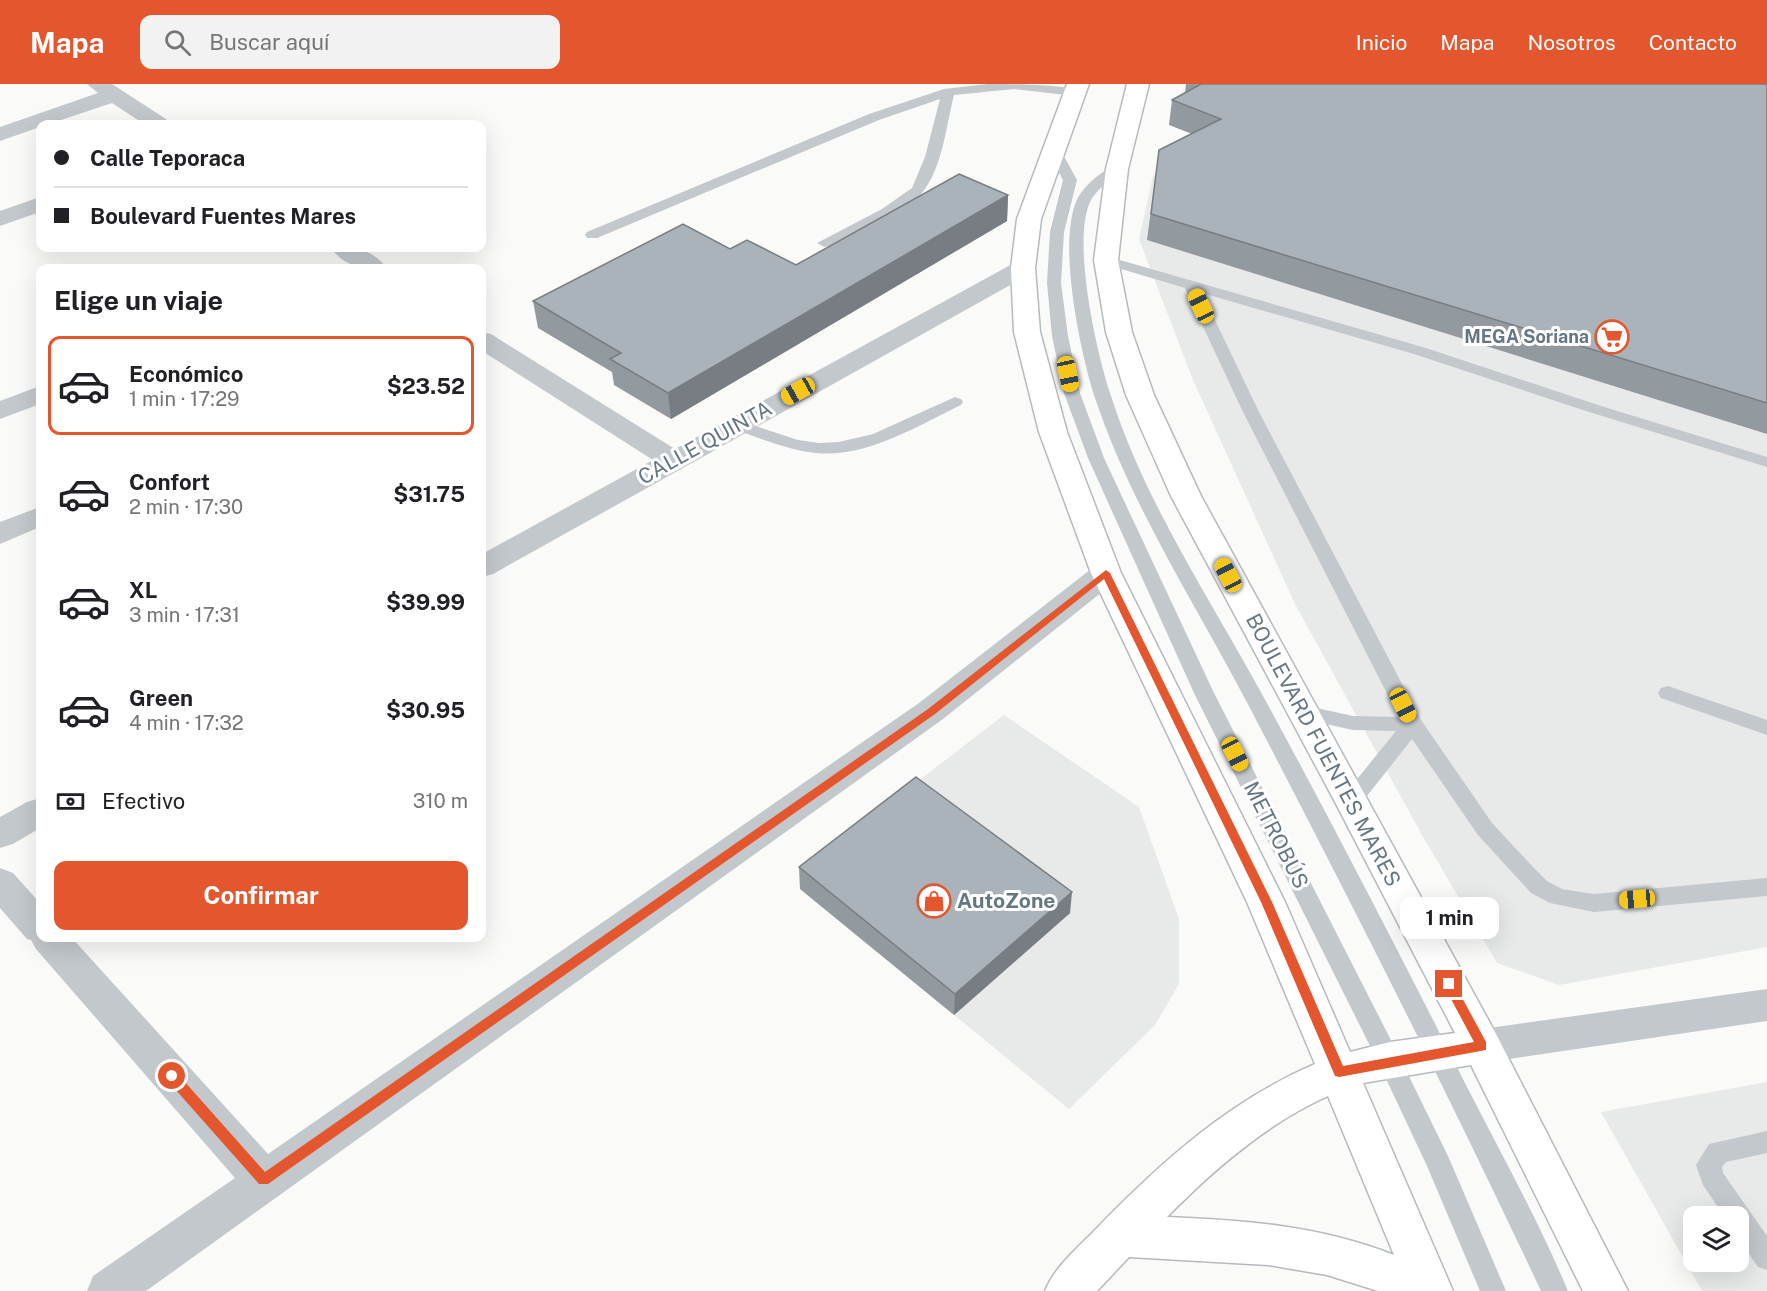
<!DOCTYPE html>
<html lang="es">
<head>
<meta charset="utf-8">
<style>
  body { margin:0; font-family:"Public Sans",sans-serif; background:#f2f2f2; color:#202124; height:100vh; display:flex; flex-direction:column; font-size:22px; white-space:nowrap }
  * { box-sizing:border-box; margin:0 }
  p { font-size:20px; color:#757577 }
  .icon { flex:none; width:33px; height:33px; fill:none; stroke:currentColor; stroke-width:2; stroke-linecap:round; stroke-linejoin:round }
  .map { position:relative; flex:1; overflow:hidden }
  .sheet { position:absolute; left:36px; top:180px; width:450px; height:678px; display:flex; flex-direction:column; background:#fff; border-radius:12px; box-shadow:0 6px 24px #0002 }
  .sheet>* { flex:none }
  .guide { position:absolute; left:36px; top:36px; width:450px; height:132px; border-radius:12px; box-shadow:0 6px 24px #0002; display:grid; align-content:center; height:132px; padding:0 18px; background:#fff }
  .fabs { position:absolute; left:1683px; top:1122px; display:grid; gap:12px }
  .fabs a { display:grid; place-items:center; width:66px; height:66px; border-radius:12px; background:#fff; box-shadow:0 6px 24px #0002; font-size:30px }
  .end { position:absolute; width:27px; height:27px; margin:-14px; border:8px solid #e4572e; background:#fff; box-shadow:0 0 0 3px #fff }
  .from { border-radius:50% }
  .bubble { position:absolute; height:42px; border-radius:12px; background:#fff; box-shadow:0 6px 24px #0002; font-size:20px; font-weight:700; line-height:42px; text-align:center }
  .car { position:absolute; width:18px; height:36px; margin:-18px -9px; border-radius:8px; box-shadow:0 0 4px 2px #0007; background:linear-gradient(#f5c518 24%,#345 0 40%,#f5c518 0 76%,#345 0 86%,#f5c518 0) }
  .guide b { display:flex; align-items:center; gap:21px; height:57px; font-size:22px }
  .guide b+b { border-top:2px solid #e0e0e0 }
  .guide i { width:15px; height:15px; background:#202124 }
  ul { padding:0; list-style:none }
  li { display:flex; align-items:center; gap:18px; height:99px; margin:0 12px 9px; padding:0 6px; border:3px solid transparent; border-radius:12px }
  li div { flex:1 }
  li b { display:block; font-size:22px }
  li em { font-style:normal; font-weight:700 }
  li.active { border-color:#e4572e }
  li>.icon { width:54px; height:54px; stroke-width:1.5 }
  h2 { padding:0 18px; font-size:27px; line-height:72px }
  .pay { display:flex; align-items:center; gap:15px; height:66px; padding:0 18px; font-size:22px }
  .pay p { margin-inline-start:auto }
  .button { display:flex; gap:12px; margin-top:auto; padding:12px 18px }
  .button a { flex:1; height:69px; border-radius:12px; background:#e4572e; color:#fff; font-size:24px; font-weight:700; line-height:69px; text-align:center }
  header { display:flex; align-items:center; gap:36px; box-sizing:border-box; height:84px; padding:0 30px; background:#e4572e; color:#fff }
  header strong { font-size:28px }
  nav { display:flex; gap:33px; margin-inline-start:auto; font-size:21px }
  .search { width:420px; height:54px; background:#f2f2f2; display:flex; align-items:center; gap:15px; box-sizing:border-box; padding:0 21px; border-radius:12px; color:#757577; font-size:22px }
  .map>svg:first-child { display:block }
  .built { fill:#e8e9e9; fill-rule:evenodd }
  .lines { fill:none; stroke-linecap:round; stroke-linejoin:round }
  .primary-casing { stroke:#b5babe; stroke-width:3 }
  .lane { fill:#c3c8cc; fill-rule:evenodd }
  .street { fill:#c3c8cc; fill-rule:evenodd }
  .primary { fill:#fff; fill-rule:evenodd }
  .wall { fill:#929a9f }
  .shaded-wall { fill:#777d82 }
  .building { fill:#aab3b9; stroke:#777d82; stroke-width:1.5 }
  .route { fill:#e4572e }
  .labels { text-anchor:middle; stroke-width:6; stroke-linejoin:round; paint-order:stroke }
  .far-poi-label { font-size:18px; font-weight:bold; fill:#657683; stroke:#fff; text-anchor:end }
  .street-label { font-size:21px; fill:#657683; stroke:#fff }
  .poi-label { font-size:21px; font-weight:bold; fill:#657683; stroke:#fff; text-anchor:start }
</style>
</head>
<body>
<header>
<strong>Mapa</strong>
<div class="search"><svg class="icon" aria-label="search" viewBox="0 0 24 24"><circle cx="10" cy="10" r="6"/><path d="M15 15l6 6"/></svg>Buscar aquí</div>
<nav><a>Inicio</a><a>Mapa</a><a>Nosotros</a><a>Contacto</a></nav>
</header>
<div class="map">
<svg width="1767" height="1207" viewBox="0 0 1767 1207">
  <rect width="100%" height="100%" fill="#fafaf8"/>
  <g class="built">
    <path d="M1738 0 1767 19V863L1559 901 1497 879 1422 751 1295 520 1193 296 1139 155 1153 92 1183 77Z"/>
    <path d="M1004 631 1139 723 1179 835V900L1155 941 1069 1025 800 805 905 707Z"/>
    <path d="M1767 998V1207H1702L1601 1028ZM1694 1132H1738V1178H1694Z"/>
  </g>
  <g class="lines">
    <defs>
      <path id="primary" d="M1067 0H1089L1041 135 1035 184 1040 248 1067 348 1121 489 1285 818 1350 968 1390 958 1455 949 1334 716 1171 412 1126 311 1106 248 1094 176 1106 85 1127 0H1149L1128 85 1118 176 1132 248 1154 311 1201 412 1496 950 1628 1207H1583L1471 981 1363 999 1453 1207H1378L1327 1191 1268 1181 1129 1173 1097 1207H1045C1055 1182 1078 1164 1097 1144 1161 1078 1229 1017 1315 980L1247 818 1091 489 1039 348 1014 248 1011 184 1017 135ZM1328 1012 1394 1171C1321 1142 1245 1136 1167 1133 1213 1086 1267 1039 1328 1012Z"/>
    </defs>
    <use href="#primary" class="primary-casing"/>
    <g class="lane">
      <path d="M988 0C1007 0 1069 0 1081 8L1075 12 1014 5 954 11C946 42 943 83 922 109 900 135 859 147 829 162L824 163 817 159 882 125 912 104 925 73 940 15 879 36 597 154H587L585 151 587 148 869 30 944 5Z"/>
      <path d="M1053 61 1060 65 1077 96 1064 148 1061 199 1068 252 1080 309 1104 374 1214 609 1398 970 1448 1072 1506 1207H1480L1427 1082 1380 982 1194 609 1088 374 1064 309 1052 252 1047 199 1050 148 1063 96 1046 65Z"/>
      <path d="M1117 81 1124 85 1122 88C1111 96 1096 105 1090 118 1072 158 1096 266 1110 309 1145 420 1213 519 1268 621 1337 748 1403 876 1468 1005 1502 1071 1539 1138 1568 1207H1541C1449 1011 1351 818 1251 626 1197 522 1131 423 1094 311 1080 266 1058 162 1076 118 1082 103 1102 86 1117 81Z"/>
      <path d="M1106 172 1426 264 1598 321 1767 373V383L1586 327 1414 270 1202 209 1259 328 1421 636 1492 739 1533 783 1547 797 1562 805 1594 810 1767 794V812L1594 828 1550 819 1531 809 1478 751 1412 655 1359 722 1352 724 1345 722 1342 716 1345 710 1396 647 1353 646 1303 635 1296 633 1293 628 1296 623 1303 621 1353 632 1399 633 1243 328 1185 204 1101 179 1099 176Z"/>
      <path d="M955 313 961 315 963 318 961 321C917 342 867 374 816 369 787 366 759 354 731 344L729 341 737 336 798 356 819 359 839 358 873 350Z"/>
      <path d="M1668 602 1767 636V651L1661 614 1658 609 1661 604Z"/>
      <path d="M1767 1047V1069L1726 1078 1722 1083 1723 1089 1767 1152V1186L1758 1183 1738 1154V1132H1724L1703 1101 1696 1081 1709 1060Z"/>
    </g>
    <g class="street">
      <path d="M87 0H112L166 35 169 40H144L112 19 49 40H40V43L0 57V43L98 9Z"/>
      <path d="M40 113V128L0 142V127Z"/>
      <path d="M331 164C351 162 374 165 386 184 365 186 344 183 331 164Z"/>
      <path d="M1023 177 1032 179 1035 184 1032 189 493 490 482 493V470L653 376 482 267V248L491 250 675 365 1014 179Z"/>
      <path d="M40 302V320L0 335V317Z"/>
      <path d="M40 423V443L0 460V438Z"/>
      <path d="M1106 479 1117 482 1121 489 1117 496 943 635 146 1207H87L93 1192 235 1094 36 865 31 856 27 855 0 824V784L13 789 40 819V854H72L268 1070 919 619 1095 482Z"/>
      <path d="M40 714V744L13 760 0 764V733L27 718Z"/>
      <path d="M1767 905V937L1482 979 1468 974 1462 962 1468 950 1482 945Z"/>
    </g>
    <use href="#primary" class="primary"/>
  </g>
  <g class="wall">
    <path d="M1186 0H1767V350L1147 156 1159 66 1192 50 1169 41 1172 16 1185 9Z"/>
    <path d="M1008 111 1007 137 671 335 614 301 612 288 538 244 533 217 796 181Z"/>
    <path d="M799 783 1070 829 954 931 800 805Z"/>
  </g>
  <g class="shaded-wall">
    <path d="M1008 111 1007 137 671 335 668 309Z"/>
    <path d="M1072 808 1070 829 954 931 955 910Z"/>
  </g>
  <g class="building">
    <path d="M1201 0H1767V319L1151 130 1159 66 1221 35 1172 16Z"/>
    <path d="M959 90 1008 111 668 309 610 275 621 269 533 217 683 140 730 165 747 156 796 181Z"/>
    <path d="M916 693 1072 808 955 910 799 783Z"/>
  </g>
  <path class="route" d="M1106 486 1110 489 1272 818 1343 982 1474 958 1443 900 1449 896 1453 897 1486 958V966L1339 993 1335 992 1261 818 1104 495 935 630 268 1100H259L167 996V988H176L265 1088 928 625Z"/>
  <defs>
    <symbol id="supermarket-ring" viewBox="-11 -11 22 22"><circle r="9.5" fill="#fff" stroke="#e4572e" stroke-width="1.5"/><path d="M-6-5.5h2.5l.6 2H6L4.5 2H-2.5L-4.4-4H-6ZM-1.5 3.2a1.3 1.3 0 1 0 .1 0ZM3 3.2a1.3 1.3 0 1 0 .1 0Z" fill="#e4572e"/></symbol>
    <symbol id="shop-ring" viewBox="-11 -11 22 22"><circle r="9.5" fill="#fff" stroke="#e4572e" stroke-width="1.5"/><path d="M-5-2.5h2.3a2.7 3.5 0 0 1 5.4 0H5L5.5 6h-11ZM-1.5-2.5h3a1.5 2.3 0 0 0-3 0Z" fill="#e4572e"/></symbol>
  </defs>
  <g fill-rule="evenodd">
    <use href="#supermarket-ring" x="1593" y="234" width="38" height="38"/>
    <use href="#shop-ring" x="915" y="798" width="38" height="38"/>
  </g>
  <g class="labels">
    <g class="far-poi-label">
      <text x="1589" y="259">MEGA Soriana</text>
    </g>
    <g class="street-label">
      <text transform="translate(705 359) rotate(-29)" y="7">CALLE QUINTA</text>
      <text transform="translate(1323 666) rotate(62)" y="7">BOULEVARD FUENTES MARES</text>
      <text transform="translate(1276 751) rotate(63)" y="7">METROBÚS</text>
    </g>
    <g class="poi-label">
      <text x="957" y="824">AutoZone</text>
    </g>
  </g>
</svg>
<div class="fabs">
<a><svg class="icon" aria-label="layers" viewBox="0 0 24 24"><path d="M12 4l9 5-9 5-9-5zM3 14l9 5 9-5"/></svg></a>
</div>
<i class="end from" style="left:172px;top:992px"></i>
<i class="end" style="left:1449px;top:900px"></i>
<div class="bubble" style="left:1400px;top:813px;width:99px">1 min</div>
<i class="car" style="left:1201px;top:222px;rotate:335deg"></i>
<i class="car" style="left:1068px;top:290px;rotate:168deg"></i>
<i class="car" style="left:798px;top:307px;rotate:241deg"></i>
<i class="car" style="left:1228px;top:491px;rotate:332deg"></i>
<i class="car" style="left:1403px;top:621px;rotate:153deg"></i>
<i class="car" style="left:1235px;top:670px;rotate:153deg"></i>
<i class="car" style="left:1637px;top:815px;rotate:265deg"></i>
<div class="guide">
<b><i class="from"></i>Calle Teporaca</b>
<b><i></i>Boulevard Fuentes Mares</b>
</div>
<section class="sheet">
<h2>Elige un viaje</h2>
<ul>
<li class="active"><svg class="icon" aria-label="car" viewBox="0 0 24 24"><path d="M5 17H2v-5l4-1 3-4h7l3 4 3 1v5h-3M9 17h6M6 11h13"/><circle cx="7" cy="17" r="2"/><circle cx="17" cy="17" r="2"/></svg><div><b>Económico</b><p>1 min · 17:29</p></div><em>$23.52</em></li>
<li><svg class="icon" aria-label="car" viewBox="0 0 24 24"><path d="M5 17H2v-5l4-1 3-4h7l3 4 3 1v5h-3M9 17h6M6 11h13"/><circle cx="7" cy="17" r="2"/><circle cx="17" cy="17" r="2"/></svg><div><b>Confort</b><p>2 min · 17:30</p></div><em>$31.75</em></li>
<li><svg class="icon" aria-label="car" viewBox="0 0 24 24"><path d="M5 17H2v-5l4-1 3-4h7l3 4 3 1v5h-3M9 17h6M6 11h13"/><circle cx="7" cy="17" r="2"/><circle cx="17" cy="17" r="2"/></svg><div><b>XL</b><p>3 min · 17:31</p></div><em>$39.99</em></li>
<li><svg class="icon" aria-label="car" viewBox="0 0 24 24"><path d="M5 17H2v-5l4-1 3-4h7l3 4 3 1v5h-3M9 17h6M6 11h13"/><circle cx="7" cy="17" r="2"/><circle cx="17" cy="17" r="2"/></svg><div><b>Green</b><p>4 min · 17:32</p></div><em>$30.95</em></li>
</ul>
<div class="pay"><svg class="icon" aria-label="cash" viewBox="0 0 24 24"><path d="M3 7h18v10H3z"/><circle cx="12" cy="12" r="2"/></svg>Efectivo<p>310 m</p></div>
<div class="button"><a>Confirmar</a></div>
</section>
</div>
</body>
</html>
